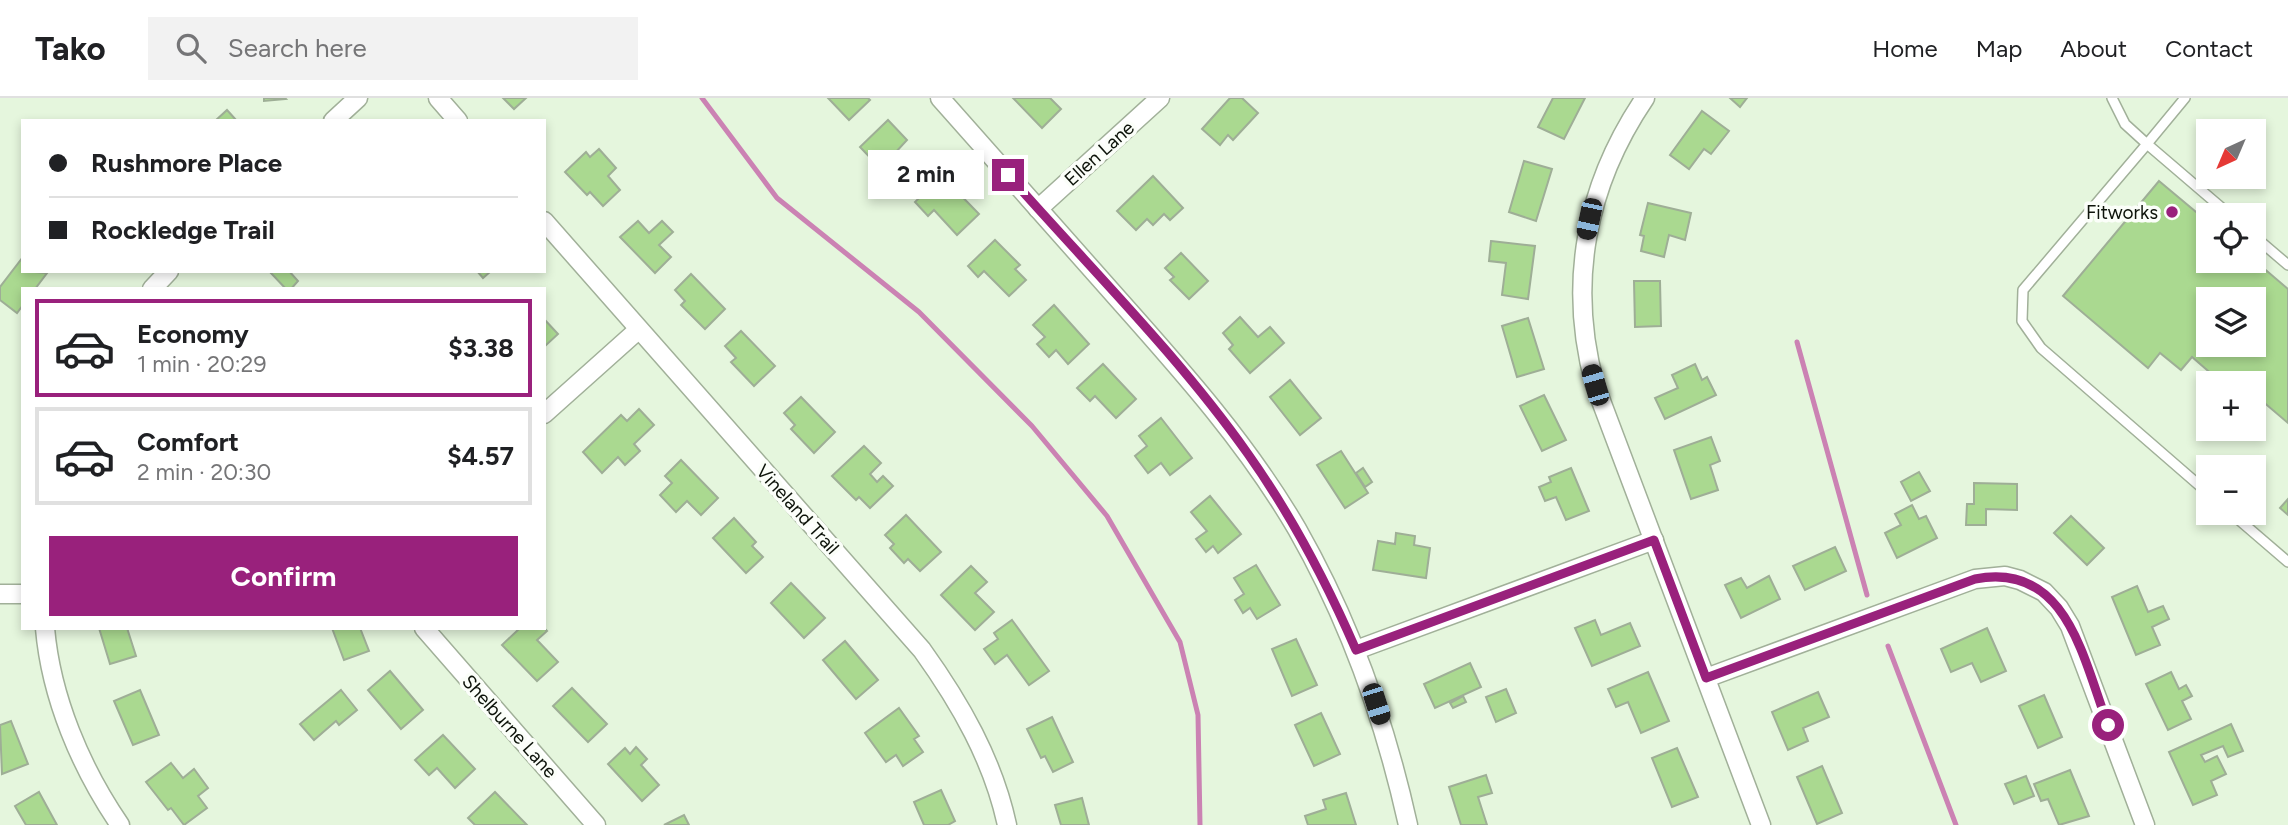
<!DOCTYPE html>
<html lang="en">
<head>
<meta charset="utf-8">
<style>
  body { margin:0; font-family:Figtree,sans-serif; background:#f2f2f2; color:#202124; height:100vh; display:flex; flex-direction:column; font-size:26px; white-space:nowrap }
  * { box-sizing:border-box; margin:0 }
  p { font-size:23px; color:#757577 }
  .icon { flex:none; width:38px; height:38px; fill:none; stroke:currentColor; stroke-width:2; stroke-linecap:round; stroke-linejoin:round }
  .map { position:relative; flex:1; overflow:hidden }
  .drawer { position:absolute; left:21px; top:189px; width:525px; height:343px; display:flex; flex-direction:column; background:#fff; border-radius:0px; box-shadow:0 4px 10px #0003 }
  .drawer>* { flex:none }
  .hud { position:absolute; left:21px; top:21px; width:525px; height:154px; border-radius:0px; box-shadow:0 4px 10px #0003; display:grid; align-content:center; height:154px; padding:0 28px; background:#fff }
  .needle { width:46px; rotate:224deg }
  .controls { position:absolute; left:2196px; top:21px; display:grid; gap:14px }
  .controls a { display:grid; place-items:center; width:70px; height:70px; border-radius:0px; background:#fff; box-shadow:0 4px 10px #0003; font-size:35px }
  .end { position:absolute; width:32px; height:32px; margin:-16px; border:9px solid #99217c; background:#fff; box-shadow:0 0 0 4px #fff }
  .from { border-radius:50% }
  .bubble { position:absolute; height:49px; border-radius:0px; background:#fff; box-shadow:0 4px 10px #0003; font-size:23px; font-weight:700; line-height:49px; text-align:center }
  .car { position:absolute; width:21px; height:42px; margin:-21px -10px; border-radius:9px; box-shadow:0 0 5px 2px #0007; background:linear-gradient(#222 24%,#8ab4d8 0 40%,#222 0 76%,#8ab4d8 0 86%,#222 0) }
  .hud b { display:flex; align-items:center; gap:24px; height:66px; font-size:26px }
  .hud b+b { border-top:2px solid #e0e0e0 }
  .hud i { width:18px; height:18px; background:#202124 }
  ul { padding:12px 0 0; list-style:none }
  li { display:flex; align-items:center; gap:21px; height:98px; margin:0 14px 10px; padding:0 14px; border:4px solid #e0e0e0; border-radius:0px }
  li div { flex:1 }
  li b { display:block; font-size:26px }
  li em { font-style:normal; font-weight:700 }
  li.current { border-color:#99217c }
  li>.icon { width:63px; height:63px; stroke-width:1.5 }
  .primary-button { display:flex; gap:14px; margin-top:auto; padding:14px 28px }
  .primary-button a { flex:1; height:80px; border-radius:0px; background:#99217c; color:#fff; font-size:28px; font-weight:700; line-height:80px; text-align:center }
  header { display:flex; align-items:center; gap:42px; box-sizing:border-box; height:98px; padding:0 35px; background:#fff; border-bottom:2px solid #e0e0e0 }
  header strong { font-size:33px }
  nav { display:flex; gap:38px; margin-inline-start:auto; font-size:24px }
  .search { width:490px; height:63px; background:#f2f2f2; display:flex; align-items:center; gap:18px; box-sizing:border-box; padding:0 24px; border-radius:0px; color:#757577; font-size:26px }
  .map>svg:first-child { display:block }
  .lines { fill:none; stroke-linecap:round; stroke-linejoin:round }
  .stream { stroke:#cb82b3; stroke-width:5 }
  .building { fill:#aad990; stroke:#9eae96; stroke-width:2; fill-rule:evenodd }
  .lane-casing { stroke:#a1b099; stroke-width:12 }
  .street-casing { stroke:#a1b099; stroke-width:21 }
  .lane { stroke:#fff; stroke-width:9 }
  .street { stroke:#fff; stroke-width:18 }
  .route { stroke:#99217c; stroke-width:9 }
  .poi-dot { fill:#99217c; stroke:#fbfef9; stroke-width:2.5 }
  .labels { text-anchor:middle; stroke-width:7; stroke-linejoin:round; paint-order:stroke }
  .street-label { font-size:19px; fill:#0d130a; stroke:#fbfef9 }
  .poi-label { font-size:19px; fill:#0d130a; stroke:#fbfef9; text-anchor:end }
</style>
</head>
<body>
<header>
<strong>Tako</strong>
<div class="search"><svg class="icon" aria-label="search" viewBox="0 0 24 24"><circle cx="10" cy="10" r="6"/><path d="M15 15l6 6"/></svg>Search here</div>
<nav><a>Home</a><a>Map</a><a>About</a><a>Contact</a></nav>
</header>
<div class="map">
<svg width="2288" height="727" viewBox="0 0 2288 727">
  <rect width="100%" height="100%" fill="#e5f6dd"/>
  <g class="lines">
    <g class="stream">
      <path d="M702 0 777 100 919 214 1032 328 1107 418 1180 544 1198 617 1200 727"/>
      <path d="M1797 244 1867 497"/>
      <path d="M1888 548 1956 727"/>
    </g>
  </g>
  <g class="building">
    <path d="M264 0H285L286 1 264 3Z"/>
    <path d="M503 0H526L514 11Z"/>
    <path d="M828 0H868L870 2 849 22Z"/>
    <path d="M1013 0H1050L1061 11 1042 30Z"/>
    <path d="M1230 0H1242L1258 15 1233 42 1228 37 1220 47 1202 31Z"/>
    <path d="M1553 0H1585L1564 41 1538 29Z"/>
    <path d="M1730 0H1747L1740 9Z"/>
    <path d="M227 12 237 23H215Z"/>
    <path d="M1702 13 1729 33 1711 56 1704 51 1689 71 1670 57Z"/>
    <path d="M888 22 907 42 894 56 913 76 899 90 860 49Z"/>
    <path d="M599 51 616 70 608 78 620 92 603 108 590 94 587 97 565 74 586 54 590 59Z"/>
    <path d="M1524 63 1552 71 1536 123 1509 114Z"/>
    <path d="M942 78 979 116 957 137 934 112 928 118 915 104Z"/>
    <path d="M1153 78 1183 110 1170 122 1164 116 1153 127 1147 121 1136 132 1117 113Z"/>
    <path d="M2159 83 2208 124V163L2254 162 2288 191V325L2254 296V285H2222L2192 259 2181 272 2160 255 2148 270 2063 198ZM2208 201H2254V247H2208Z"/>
    <path d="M1648 105 1691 115 1685 142 1669 137 1664 159 1641 153 1644 138 1640 137Z"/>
    <path d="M638 123 649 135 662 123 673 134 659 147 671 159 655 175 620 139Z"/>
    <path d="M995 142 1020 167 1015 171 1026 182 1009 198 984 173 978 179 968 168Z"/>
    <path d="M1491 143 1535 148 1528 201 1502 197 1506 165 1489 163Z"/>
    <path d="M1181 155 1208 183 1189 201 1170 182 1174 179 1165 170Z"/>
    <path d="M23 159V173L47 175 35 191H23V207L17 215 0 202V189Z"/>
    <path d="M269 173H289L298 183 291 191H286Z"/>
    <path d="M477 173H491L483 180Z"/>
    <path d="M691 176 725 211 705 231 681 207 685 203 675 192Z"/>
    <path d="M1634 183H1660L1661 228 1635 229Z"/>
    <path d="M1054 207 1089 246 1068 266 1056 252 1049 259 1037 246 1045 239 1033 227Z"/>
    <path d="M1240 219 1258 239 1270 229 1284 245 1250 275 1229 251 1233 247 1223 235Z"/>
    <path d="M1528 220 1544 271 1517 279 1502 228Z"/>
    <path d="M544 221 558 236 544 249Z"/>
    <path d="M741 233 775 268 754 288 731 264 736 260 725 248Z"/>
    <path d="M1103 266 1136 301 1116 320 1095 298 1090 303 1077 290Z"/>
    <path d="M1695 266 1702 282 1707 279 1716 297 1665 321 1655 300 1678 290 1672 277Z"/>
    <path d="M1290 282 1321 320 1300 337 1270 299Z"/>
    <path d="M1544 297 1566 342 1542 353 1520 308Z"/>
    <path d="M801 299 835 334 814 355 791 331 795 327 784 315Z"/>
    <path d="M639 311 654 327 634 346 640 353 625 367 618 359 602 375 583 354 621 317 627 323Z"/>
    <path d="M1161 320 1192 360 1170 377 1161 365 1148 375 1135 358 1147 348 1139 338Z"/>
    <path d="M1711 339 1720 363 1710 367 1718 392 1691 401 1674 352Z"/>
    <path d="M864 348 881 365 870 376 877 384 883 378 893 388 870 410 859 399 856 402 832 378Z"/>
    <path d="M1341 353 1368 395 1345 410 1317 367Z"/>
    <path d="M681 362 718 400 701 417 687 403 676 414 660 397 672 385 665 378Z"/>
    <path d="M1363 370 1372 384 1365 389 1356 375Z"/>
    <path d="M1571 370 1589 413 1566 422 1556 399 1545 403 1539 389 1551 384 1549 379Z"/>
    <path d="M1919 374 1930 393 1911 403 1901 384Z"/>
    <path d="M1974 385 2017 386V412L1986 411V427H1966L1967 406H1974Z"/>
    <path d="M1210 398 1241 436 1218 455 1213 448 1206 454 1196 441 1207 433 1191 414Z"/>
    <path d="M2288 401V417L2280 410Z"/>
    <path d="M1912 407 1919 421 1926 418 1937 440 1897 460 1885 435 1901 427 1895 416Z"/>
    <path d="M906 417 941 454 920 473 908 461 904 465 890 450 894 446 885 437Z"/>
    <path d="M2071 418 2104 450 2087 467 2054 435Z"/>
    <path d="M734 420 756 444 752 448 763 459 746 475 713 440Z"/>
    <path d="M1396 435 1415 438 1414 447 1430 450 1426 480 1373 472 1378 443 1395 446Z"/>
    <path d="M1835 449 1846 473 1805 492 1793 468Z"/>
    <path d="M1256 467 1280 507 1257 521 1250 510 1243 515 1235 502 1244 496 1234 480Z"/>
    <path d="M971 468 987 484 975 495 994 514 975 532 941 497Z"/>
    <path d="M1769 478 1780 501 1741 520 1725 487 1741 480 1747 490Z"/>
    <path d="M791 485 825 520 804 540 771 505Z"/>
    <path d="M2137 488 2148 514 2163 508 2169 521 2152 529 2160 547 2136 557 2112 499Z"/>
    <path d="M1012 522 1049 573 1029 587 1007 557 995 566 984 551 998 541 994 535Z"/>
    <path d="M1595 522 1601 537 1630 525 1640 548 1592 568 1575 530Z"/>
    <path d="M99 530H127L136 558 110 566Z"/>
    <path d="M332 530H360L369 553 344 562Z"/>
    <path d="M520 530H544L547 533 537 542 558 564 537 583 502 547Z"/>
    <path d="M1987 530 2006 573 1981 584 1972 565 1951 574 1941 551Z"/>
    <path d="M1296 541 1317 587 1292 598 1272 551Z"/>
    <path d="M845 543 878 582 856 601 823 562Z"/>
    <path d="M1470 565 1481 589 1435 610 1424 586Z"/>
    <path d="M390 573 423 612 401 631 368 592Z"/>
    <path d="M1648 574 1669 623 1641 635 1628 604 1616 609 1608 591Z"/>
    <path d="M2171 574 2179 591 2186 587 2192 598 2182 603 2191 621 2168 632 2146 586Z"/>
    <path d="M572 590 607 626 588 644 553 608Z"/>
    <path d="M1506 591 1516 615 1496 624 1486 599Z"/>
    <path d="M140 592 159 637 133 647 114 603Z"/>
    <path d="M341 592 357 612 339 627 336 623 314 642 300 626Z"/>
    <path d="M1818 594 1829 619 1803 630 1808 643 1788 652 1772 614Z"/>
    <path d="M2044 597 2062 639 2038 650 2019 608Z"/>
    <path d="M1463 598 1466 604 1453 610 1450 605Z"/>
    <path d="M899 610 919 638 914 641 923 654 903 668 896 657 886 664 865 635Z"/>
    <path d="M1321 615 1340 656 1314 668 1295 627Z"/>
    <path d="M1052 619 1073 664 1053 674 1045 658 1041 660 1027 631Z"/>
    <path d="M11 623 28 666 2 676 0 627Z"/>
    <path d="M2231 626 2243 653 2228 659 2223 648 2201 657 2205 664 2217 658 2226 676 2211 683 2217 697 2193 707 2169 654Z"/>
    <path d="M443 637 475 671 455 690 437 670 429 677 415 662Z"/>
    <path d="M636 649 647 661 641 667 659 687 642 703 608 666 625 650 630 656Z"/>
    <path d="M1677 650 1698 699 1672 709 1652 660Z"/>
    <path d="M171 665 183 680 194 671 208 690 198 698 207 710 184 727 171 710 168 712 146 684Z"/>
    <path d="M1822 668 1842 715 1817 726 1797 679Z"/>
    <path d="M2070 672 2089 718 2059 727 2048 701 2041 703 2034 686Z"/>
    <path d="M1486 677 1492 695 1478 699 1487 727H1461L1449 689Z"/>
    <path d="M2026 678 2034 698 2014 706 2005 686Z"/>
    <path d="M941 692 955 723 948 727H924L914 704Z"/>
    <path d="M39 694 57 727H26L15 708Z"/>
    <path d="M495 694 527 727H475L468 720Z"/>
    <path d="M1346 695 1356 727H1308L1305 718 1326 711 1323 702Z"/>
    <path d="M1082 700 1089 727H1061L1055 707Z"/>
    <path d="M684 717 689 727H664Z"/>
  </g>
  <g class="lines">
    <defs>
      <g id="lane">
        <path d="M2112 0 2125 26 2147 46 2185 0"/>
        <path d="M2254 138 2288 167"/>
        <path d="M2208 395 2041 250 2022 223 2023 192 2147 46 2230 117"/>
        <path d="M2231 415 2288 464"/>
      </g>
      <g id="street">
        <path d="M438 0 458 23"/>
        <path d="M940 0C1000 67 1059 135 1119 202 1184 275 1248 347 1297 431 1350 524 1385 623 1408 727"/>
        <path d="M1645 0C1586 87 1567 185 1595 287L1761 727"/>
        <path d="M333 23 358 0"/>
        <path d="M1038 111 1160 0"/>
        <path d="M544 123 922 552C960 605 993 662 1007 727"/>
        <path d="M152 191 169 173"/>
        <path d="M544 316 638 232"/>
        <path d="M0 496H23"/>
        <path d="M45 530C51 600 81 670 120 727"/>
        <path d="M424 530 596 727"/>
        <path d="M1356 552 1654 442"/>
        <path d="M1706 580 1975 481 2005 478 2020 482 2044 494 2059 510 2070 528 2145 727"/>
      </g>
    </defs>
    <use href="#lane" class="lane-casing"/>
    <use href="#street" class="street-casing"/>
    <use href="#lane" class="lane"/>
    <use href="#street" class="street"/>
  </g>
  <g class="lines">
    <path class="route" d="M1008 77C1089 169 1178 257 1248 356 1292 418 1326 483 1356 552L1654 442 1706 580 1975 481C2067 463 2083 561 2108 627"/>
  </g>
  <circle class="poi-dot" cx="2172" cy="114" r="7"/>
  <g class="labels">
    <g class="street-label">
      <text transform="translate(1099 55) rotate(-42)" y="7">Ellen Lane</text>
      <text transform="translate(798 411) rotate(48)" y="7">Vineland Trail</text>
      <text transform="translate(510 628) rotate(48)" y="7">Shelburne Lane</text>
    </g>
    <g class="poi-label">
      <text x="2158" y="121">Fitworks</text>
    </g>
  </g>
</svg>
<div class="controls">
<a><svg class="needle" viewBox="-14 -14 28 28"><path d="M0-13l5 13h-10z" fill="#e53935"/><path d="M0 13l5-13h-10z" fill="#757577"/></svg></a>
<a><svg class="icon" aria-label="locate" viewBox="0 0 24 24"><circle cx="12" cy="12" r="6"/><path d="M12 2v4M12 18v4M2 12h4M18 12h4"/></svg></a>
<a><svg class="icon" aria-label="layers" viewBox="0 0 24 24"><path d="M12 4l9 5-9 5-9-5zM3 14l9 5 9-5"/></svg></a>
<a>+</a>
<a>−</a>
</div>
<i class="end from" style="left:2108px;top:627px"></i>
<i class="end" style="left:1008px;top:77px"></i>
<div class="bubble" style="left:868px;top:52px;width:116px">2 min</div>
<i class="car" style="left:1589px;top:121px;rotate:192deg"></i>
<i class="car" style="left:1595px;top:287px;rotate:344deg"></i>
<i class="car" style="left:1376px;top:606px;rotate:162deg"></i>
<div class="hud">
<b><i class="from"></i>Rushmore Place</b>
<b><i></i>Rockledge Trail</b>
</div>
<section class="drawer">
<ul>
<li class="current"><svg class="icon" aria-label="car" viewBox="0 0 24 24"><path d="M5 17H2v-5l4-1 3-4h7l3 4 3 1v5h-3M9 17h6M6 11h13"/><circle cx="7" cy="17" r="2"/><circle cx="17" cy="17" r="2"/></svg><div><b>Economy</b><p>1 min · 20:29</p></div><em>$3.38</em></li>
<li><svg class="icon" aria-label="car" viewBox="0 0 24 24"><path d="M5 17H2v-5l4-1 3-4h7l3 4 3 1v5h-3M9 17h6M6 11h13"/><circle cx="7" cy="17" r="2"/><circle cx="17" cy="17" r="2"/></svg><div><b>Comfort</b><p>2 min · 20:30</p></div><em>$4.57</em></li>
</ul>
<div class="primary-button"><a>Confirm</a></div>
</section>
</div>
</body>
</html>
